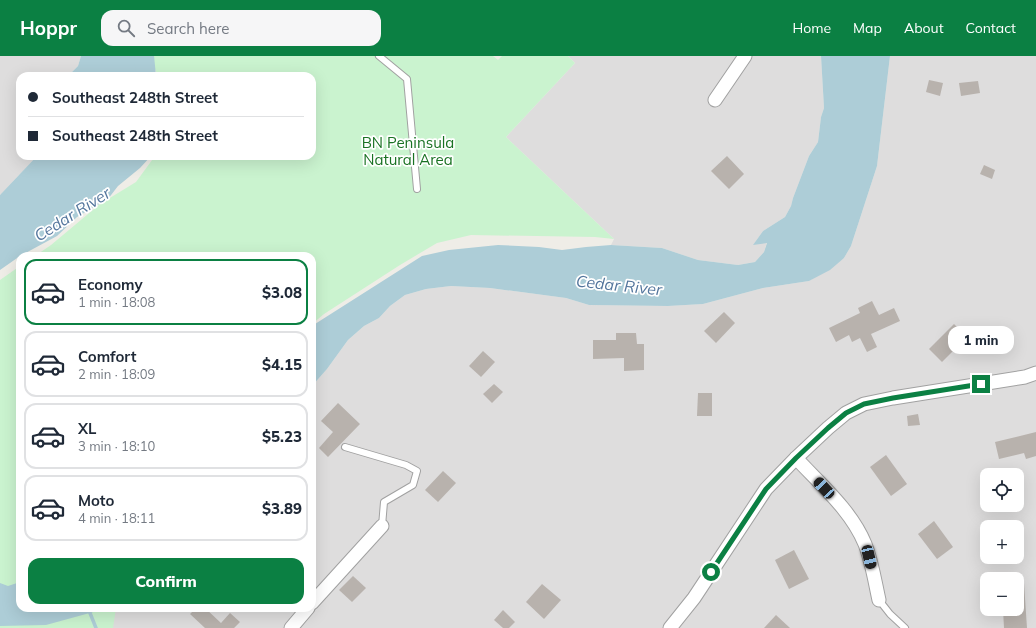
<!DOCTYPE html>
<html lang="en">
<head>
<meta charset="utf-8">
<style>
  body { margin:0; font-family:Mulish,sans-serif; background:#f6f6f7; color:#1f2937; height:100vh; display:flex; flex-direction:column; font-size:15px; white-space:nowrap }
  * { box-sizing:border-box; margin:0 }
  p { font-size:13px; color:#747a83 }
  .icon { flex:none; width:22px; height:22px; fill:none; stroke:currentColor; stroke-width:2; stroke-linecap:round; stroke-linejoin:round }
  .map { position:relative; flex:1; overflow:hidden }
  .sheet { position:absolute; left:16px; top:196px; width:300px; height:360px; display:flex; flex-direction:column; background:#fff; border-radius:12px; box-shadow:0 4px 16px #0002 }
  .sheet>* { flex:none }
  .top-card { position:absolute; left:16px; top:16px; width:300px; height:88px; border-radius:12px; box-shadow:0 4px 16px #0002; display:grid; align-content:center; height:88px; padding:0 12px; background:#fff }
  .controls { position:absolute; left:980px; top:412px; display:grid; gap:8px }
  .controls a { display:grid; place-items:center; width:44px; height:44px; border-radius:8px; background:#fff; box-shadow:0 4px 16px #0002; font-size:20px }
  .end { position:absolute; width:18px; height:18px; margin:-9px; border:5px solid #0b8043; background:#fff; box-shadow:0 0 0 2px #fff }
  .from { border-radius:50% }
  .bubble { position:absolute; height:28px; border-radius:12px; background:#fff; box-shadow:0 4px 16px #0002; font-size:13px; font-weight:800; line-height:28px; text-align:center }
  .car { position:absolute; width:12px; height:24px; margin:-12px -6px; border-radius:5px; box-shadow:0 0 3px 1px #0007; background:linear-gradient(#222 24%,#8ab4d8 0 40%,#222 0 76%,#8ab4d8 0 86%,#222 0) }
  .top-card b { display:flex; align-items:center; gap:14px; height:38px; font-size:15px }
  .top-card b+b { border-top:1px solid #e0e1e3 }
  .top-card i { width:10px; height:10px; background:#1f2937 }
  ul { padding:7px 0 0; list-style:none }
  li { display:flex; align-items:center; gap:12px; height:66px; margin:0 8px 6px; padding:0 4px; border:2px solid #e0e1e3; border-radius:12px }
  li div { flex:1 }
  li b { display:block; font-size:15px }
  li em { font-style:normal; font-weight:800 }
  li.current { border-color:#0b8043 }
  li>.icon { width:36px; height:36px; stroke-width:1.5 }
  .primary-button { display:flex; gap:8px; margin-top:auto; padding:8px 12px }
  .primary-button a { flex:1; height:46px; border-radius:12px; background:#0b8043; color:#fff; font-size:16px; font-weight:800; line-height:46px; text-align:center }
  header { display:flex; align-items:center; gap:24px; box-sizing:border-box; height:56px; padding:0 20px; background:#0b8043; color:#fff }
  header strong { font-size:19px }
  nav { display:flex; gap:22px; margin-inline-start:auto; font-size:14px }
  .search { width:280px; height:36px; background:#f6f6f7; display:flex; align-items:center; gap:10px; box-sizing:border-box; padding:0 14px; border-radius:12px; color:#747a83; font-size:15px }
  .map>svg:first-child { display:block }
  .residential { fill:#dedddd; fill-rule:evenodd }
  .park { fill:#caf3cf }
  .water { fill:#adcdd7 }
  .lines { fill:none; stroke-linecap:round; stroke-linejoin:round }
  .stream { stroke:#adcdd7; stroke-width:3.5 }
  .river { stroke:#adcdd7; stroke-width:20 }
  .building { fill:#b8b2ad }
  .lane-casing { stroke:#a1a1a1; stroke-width:8 }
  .street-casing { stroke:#a1a1a1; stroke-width:15 }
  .lane { stroke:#fff; stroke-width:6 }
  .street { stroke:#fff; stroke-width:13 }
  .route { stroke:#0b8043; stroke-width:5 }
  .labels { text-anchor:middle; stroke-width:3.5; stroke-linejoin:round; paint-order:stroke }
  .park-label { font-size:15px; fill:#197223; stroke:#fff }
  .water-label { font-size:16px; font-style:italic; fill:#54769d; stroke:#fff }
</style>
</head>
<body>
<header>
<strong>Hoppr</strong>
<div class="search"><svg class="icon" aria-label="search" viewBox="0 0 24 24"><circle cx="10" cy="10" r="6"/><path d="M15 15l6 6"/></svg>Search here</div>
<nav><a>Home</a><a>Map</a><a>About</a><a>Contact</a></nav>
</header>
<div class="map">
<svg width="1036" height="572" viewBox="0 0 1036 572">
  <rect width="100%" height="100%" fill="#efede7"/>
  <g class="residential">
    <path d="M0 0H81L78 10 68 20H20V100H37L0 139Z"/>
    <path d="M568 0H821L824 52 821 61 818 86 809 100 793 142 791 150 785 161 763 175 754 188 767 186 764 196 755 206 738 209 698 204 662 192 611 189 614 183 506 81 575 7Z"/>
    <path d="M890 0H1036V572H0V570L102 552H312V330L327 313 348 284 364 270 379 262 390 250 405 239 426 233 451 230 490 232 566 242 589 249 668 250 703 248 763 232 809 225 844 202 851 190 877 110ZM987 419H1017V449H987ZM987 471H1017V501H987ZM987 523H1017V553H987Z"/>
  </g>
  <g class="park">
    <path d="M149 0H493L498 4 502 0H568L575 7 506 81 614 183 595 181 471 179 437 187 400 209 324 258 312 268V200H35L51 189 100 148 136 126 155 100H312V20H158Z"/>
    <path d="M20 210V552H116L113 572H0V224Z"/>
  </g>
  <g class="water">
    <path d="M81 0H137L155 20H68L78 10Z"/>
    <path d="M821 0H890L877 110 851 190 844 202 830 214 809 225 763 232 703 248 668 250 589 249 566 242 490 232 451 230 426 233 405 239 390 250 379 262 364 270 348 284 327 313 312 330V272L315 268 422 200 449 194 498 189 539 191 562 194 586 191 611 189 662 192 698 204 738 209 755 206 764 196 767 187 753 189 763 175 785 161 791 150 793 142 809 100 818 86 821 61 824 52Z"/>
    <path d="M37 100H151L140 112 118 130 108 143 77 161 57 180 20 200 0 214V139Z"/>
    <path d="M20 526V552H102L97 555 46 569 0 570V527L8 530Z"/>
  </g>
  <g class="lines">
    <path class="stream" d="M88 552 96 572"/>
    <path class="river" d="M144 0 146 20"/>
  </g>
  <g class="building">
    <path d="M929 24 943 27 940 40 926 36Z"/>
    <path d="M978 25 980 37 961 40 959 27Z"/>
    <path d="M727 100 744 118 729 133 711 115Z"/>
    <path d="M984 109 995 114 992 123 980 118Z"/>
    <path d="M872 245 879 259 894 252 900 265 871 278 877 291 867 296 860 282 852 286 849 279 836 286 829 272 860 257 858 252Z"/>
    <path d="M724 256 735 267 716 287 704 275Z"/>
    <path d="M954 268 967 281 942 306 929 293Z"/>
    <path d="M616 277H636L637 288H644V314L624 315V302L593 303V284H616Z"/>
    <path d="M483 295 495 306 481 321 469 310Z"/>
    <path d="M494 328 503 336 492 347 483 338Z"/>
    <path d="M698 337H712V360H697Z"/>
    <path d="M338 347 360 368 328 401 319 392 333 376 321 365Z"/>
    <path d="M918 358 920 369 908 370 907 360Z"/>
    <path d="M1036 376V400L1026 403 1024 397 999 403 995 386Z"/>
    <path d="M886 399 907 428 891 440 870 411Z"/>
    <path d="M443 415 456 427 438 446 425 434Z"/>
    <path d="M934 465 953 491 937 503 918 478Z"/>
    <path d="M794 494 809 523 789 533 775 504Z"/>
    <path d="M353 520 366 532 352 546 339 534Z"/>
    <path d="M1017 527H1024L1027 572H1004L1003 553H1017Z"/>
    <path d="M542 528 561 544 544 563 526 546Z"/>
    <path d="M196 552H205L221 567 230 557 240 566 234 572H205L190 558Z"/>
    <path d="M503 554 515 566 509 572H503L494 564Z"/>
    <path d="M776 559 790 572H764Z"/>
  </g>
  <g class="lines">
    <defs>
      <g id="lane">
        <path d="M379 0 407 23 417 133"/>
        <path d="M345 391 406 409 417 415 413 429 384 446 382 470"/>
        <path d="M879 544 890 558 905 572"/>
      </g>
      <g id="street">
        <path d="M715 44 745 0"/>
        <path d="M796 402C820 428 851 454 865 488 872 506 875 526 879 544"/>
        <path d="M312 547 382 470"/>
        <path d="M291 572 308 552"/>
        <path d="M670 572 694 542 766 433 796 402 828 372 846 357 864 348 893 342 1025 321 1036 317"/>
      </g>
    </defs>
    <use href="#lane" class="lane-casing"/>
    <use href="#street" class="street-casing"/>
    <use href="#lane" class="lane"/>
    <use href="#street" class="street"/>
  </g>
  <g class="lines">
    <path class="route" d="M711 516 766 433 796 402 828 372 846 357 864 348 893 342 981 328"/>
  </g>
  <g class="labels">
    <g class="park-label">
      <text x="408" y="92">BN Peninsula<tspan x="408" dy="17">Natural Area</tspan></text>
    </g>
    <g class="water-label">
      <text transform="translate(72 158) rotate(-32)" y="6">Cedar River</text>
      <text transform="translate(619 229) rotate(6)" y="6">Cedar River</text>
    </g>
  </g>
</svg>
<div class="controls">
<a><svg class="icon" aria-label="locate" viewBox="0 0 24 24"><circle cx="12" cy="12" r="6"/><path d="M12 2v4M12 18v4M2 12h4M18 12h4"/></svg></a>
<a>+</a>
<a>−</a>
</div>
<i class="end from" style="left:711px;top:516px"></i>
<i class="end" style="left:981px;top:328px"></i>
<div class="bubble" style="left:948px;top:270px;width:66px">1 min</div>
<i class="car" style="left:824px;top:432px;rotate:317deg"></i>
<i class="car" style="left:869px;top:501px;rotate:167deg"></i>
<div class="top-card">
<b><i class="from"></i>Southeast 248th Street</b>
<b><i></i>Southeast 248th Street</b>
</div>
<section class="sheet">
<ul>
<li class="current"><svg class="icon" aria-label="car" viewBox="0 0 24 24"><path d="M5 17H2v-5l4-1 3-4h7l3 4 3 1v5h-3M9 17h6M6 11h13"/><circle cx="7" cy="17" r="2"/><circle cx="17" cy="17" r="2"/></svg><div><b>Economy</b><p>1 min · 18:08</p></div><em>$3.08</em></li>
<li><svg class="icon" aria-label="car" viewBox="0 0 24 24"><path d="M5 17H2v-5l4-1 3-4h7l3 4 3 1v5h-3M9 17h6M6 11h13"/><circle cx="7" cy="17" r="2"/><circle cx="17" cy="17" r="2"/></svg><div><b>Comfort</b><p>2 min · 18:09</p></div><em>$4.15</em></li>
<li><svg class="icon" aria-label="car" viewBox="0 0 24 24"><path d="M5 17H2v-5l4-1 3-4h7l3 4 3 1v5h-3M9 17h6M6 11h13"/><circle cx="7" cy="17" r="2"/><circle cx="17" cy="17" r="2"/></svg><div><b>XL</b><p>3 min · 18:10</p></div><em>$5.23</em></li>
<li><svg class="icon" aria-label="car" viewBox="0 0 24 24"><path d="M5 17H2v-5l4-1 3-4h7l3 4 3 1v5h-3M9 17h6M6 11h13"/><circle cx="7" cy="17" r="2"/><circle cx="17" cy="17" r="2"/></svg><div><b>Moto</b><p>4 min · 18:11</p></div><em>$3.89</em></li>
</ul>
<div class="primary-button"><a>Confirm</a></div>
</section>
</div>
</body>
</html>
